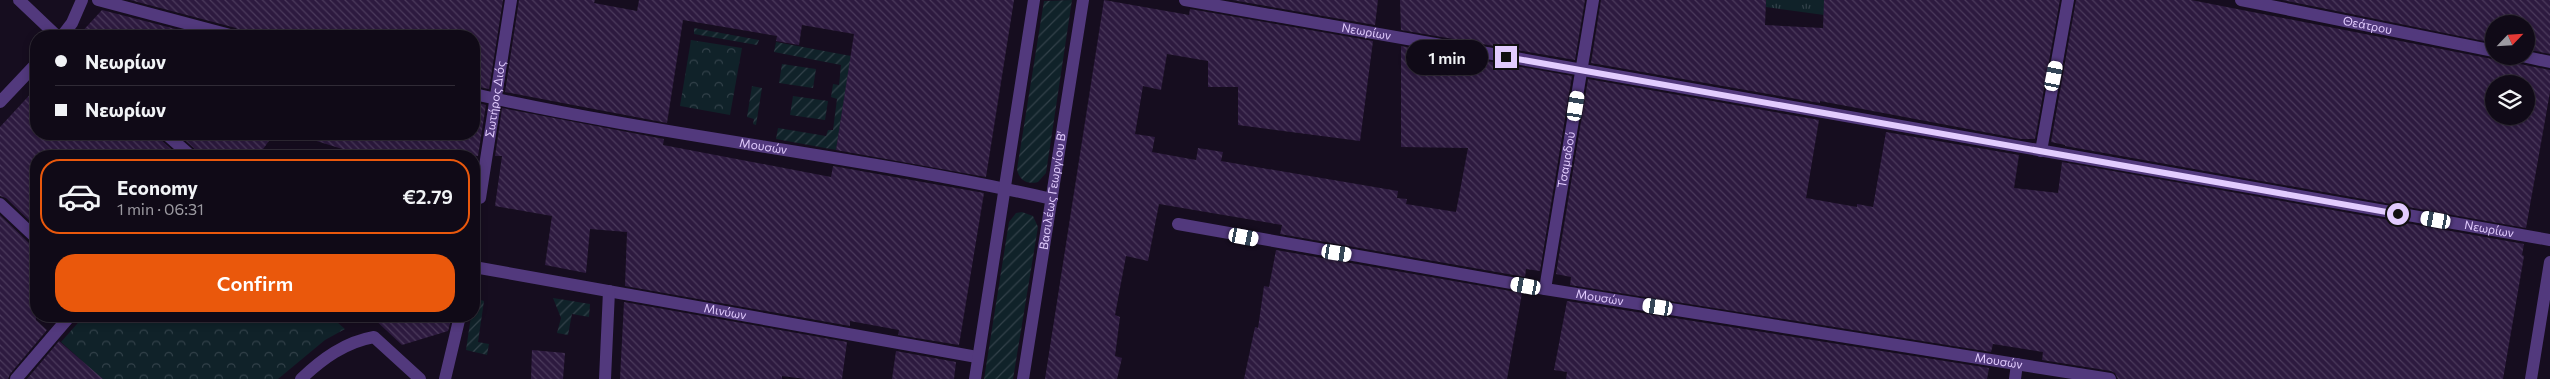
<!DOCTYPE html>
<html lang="en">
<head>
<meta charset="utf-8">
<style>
  body { margin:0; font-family:Commissioner,sans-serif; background:#191320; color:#f1f3f6; height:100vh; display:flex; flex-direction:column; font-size:19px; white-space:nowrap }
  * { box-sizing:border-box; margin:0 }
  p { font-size:16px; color:#9c9aa1 }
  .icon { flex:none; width:28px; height:28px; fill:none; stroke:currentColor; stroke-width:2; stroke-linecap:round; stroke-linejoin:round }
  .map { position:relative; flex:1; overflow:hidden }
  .side { position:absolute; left:30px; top:150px; width:450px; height:172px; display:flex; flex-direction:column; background:#100a17; border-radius:20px; box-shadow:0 2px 8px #0003,0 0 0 1px #302b36 }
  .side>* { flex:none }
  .guide { position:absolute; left:30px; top:30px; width:450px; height:110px; border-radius:20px; box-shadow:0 2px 8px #0003,0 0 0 1px #302b36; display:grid; align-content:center; height:110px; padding:0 25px; background:#100a17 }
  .needle { width:32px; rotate:65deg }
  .tools { position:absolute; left:2485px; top:15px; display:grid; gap:10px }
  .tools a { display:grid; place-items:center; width:50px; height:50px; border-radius:50%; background:#100a17; box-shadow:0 2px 8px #0003,0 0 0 1px #302b36; font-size:25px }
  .end { position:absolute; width:22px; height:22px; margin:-11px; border:6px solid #e2ccfe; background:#111; box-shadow:0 0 0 2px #111 }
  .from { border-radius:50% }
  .bubble { position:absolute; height:35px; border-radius:18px; background:#100a17; box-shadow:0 2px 8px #0003,0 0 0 1px #302b36; font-size:16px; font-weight:600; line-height:35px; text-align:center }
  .car { position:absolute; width:15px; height:30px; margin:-15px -8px; border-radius:6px; box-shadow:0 0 4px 1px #0007; background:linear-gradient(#fff 24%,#345 0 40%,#fff 0 76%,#345 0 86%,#fff 0) }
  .guide b { display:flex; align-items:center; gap:18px; height:48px; font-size:19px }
  .guide b+b { border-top:1px solid #302b36 }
  .guide i { width:12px; height:12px; background:#f1f3f6 }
  ul { padding:9px 0 0; list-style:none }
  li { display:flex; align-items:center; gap:15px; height:75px; margin:0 10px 8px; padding:0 15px; border:2px solid #302b36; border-radius:20px }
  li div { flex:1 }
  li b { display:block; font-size:19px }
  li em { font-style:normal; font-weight:600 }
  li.active { border-color:#ea580c }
  li>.icon { width:45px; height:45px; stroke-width:1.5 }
  .action { display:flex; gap:10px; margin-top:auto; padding:10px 25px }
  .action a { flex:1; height:58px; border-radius:20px; background:#ea580c; color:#fff; font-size:20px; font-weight:600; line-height:58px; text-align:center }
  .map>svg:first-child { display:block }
  .grass { fill:url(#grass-tufts) }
  .park { fill:url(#park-crowns) }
  .garden { fill:url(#garden-furrows) }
  .building { fill:url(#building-back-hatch); fill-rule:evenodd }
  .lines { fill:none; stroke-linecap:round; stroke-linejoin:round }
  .pedestrian { stroke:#52397d; stroke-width:12 }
  .minor { stroke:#52397d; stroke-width:12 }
  .tertiary { stroke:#52397d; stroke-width:12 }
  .route { stroke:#e2ccfe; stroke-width:6 }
  .labels { text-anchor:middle; stroke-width:4; stroke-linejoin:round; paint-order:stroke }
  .street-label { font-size:12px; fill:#e2ccfe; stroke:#160d1f }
</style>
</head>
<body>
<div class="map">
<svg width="2550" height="379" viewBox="0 0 2550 379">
  <defs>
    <pattern id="grass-tufts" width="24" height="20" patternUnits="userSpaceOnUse" patternTransform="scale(1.25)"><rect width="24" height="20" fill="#102229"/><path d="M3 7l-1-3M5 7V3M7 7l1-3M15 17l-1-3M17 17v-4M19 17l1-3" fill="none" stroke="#324149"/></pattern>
    <pattern id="park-crowns" width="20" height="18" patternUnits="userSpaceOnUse" patternTransform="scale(1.25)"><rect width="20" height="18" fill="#102229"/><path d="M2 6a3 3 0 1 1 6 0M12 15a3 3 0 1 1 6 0" fill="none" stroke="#324149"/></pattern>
    <pattern id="garden-furrows" width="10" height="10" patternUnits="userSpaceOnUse" patternTransform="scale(1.25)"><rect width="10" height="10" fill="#102229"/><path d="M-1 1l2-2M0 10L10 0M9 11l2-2" fill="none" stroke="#324149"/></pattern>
    <pattern id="building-back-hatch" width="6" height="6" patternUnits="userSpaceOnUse" patternTransform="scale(1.25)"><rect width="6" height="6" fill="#2d1a3f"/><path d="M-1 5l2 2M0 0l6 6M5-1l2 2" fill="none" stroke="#4b3a5c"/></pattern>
  </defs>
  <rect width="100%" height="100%" fill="#160d1f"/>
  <path class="grass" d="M1766 0H1824V15L1766 7Z"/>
  <g class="park">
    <path d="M691 40 742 48 730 115 680 106Z"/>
    <path d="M84 316H330L345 329 325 340 278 379H80L89 367 61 342Z"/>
  </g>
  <g class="garden">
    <path d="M1072 0 1046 173 1038 182C1027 185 1019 180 1017 169L1044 1Z"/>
    <path d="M694 28 759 40 757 45 694 34Z"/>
    <path d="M776 42 851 56 836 150 776 139 778 128 826 136 828 130H833L837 99 831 97 833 84 839 85 841 65 774 52Z"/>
    <path d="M782 64 816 69 813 88 779 83Z"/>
    <path d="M752 86 762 88 756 125 753 124 754 119 747 117Z"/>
    <path d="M793 96 828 101 825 120 790 115Z"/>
    <path d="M1022 212 1033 216 1038 227 1013 379H984L1009 222 1016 213Z"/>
    <path d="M474 298 484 301 478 342 489 344 487 355 466 350 471 316H474Z"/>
    <path d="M553 298 590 304 589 317 572 314 568 335 557 333 561 318Z"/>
  </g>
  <g class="building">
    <path d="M130 0H503L489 89 474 86V36H242L236 28Z"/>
    <path d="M519 0H595L594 3 637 11 639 0H1014L986 177 836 150 854 34 802 25 799 45 776 41 777 36 683 20 667 123 505 92Z"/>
    <path d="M1104 0 1189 15 1190 9 1373 41 1360 141 1238 125V87H1208V61L1167 54 1161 90 1143 86 1135 134 1155 137 1152 152 1196 160 1198 148 1223 152 1221 161 1398 191 1397 198 1407 199 1406 204 1456 212 1468 148 1401 147V46L1572 76 1540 271 1526 269 1525 277 1280 234 1282 225 1159 204 1148 261 1126 256 1115 315 1120 317 1115 356 1122 358 1117 379H1045Z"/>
    <path d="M1232 0H1378L1375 25Z"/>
    <path d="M1400 0H1585L1575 60 1401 30Z"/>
    <path d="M1601 0H1766L1765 25 1823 28 1824 0H2060L2035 139H2021L1820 101V103L1591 63Z"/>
    <path d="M2076 0H2191L2492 59 2514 56 2520 64 2550 70V92L2526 228 2065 146V145L2051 142ZM2494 84H2526V116H2494Z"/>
    <path d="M2282 0H2550V54L2526 49V24H2494V43Z"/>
    <path d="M102 10 203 36H78Z"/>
    <path d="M1588 79 1819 120 1806 198 1857 207V204L1873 207 1886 132 2019 155 2014 188 2058 193 2062 162 2524 244 2522 255 2524 256 2503 379H2118L2115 373 2111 371 2042 360 2043 352 1993 344 1991 352 1570 285 1571 277 1556 274Z"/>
    <path d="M36 88V134H158L161 140 179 156H36V227L6 198 0 196V127Z"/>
    <path d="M474 102 486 105 478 156H365L310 139 311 134H474Z"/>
    <path d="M502 108 664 139 663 145 831 177 833 166 984 193 959 345 898 335 899 330 850 321V326L625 286 627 232 590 229 586 273 545 265 552 216 495 206 502 156H495Z"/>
    <path d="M178 134H274L258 156H199L196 150Z"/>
    <path d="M0 215 30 244 36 246V320L47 330 10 374 8 379H0Z"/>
    <path d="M1276 250 1522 293 1507 379H1244L1255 327 1258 328 1264 286 1269 287Z"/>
    <path d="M1567 301 1989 368 1987 379H1566L1567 372 1554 370Z"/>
    <path d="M624 302 847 342 842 379H805L782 376V379H620Z"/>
    <path d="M371 316H452L448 331 402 345Z"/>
    <path d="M59 341 103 379H27Z"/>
    <path d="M532 350 565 353 563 379H531Z"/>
    <path d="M896 351 956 362 954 379H892Z"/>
  </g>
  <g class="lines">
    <path class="pedestrian" id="s1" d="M480 198 511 0"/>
    <g class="minor">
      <path d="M19 0 57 36"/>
      <path d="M98 0 234 36"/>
      <path id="s2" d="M1185 0 2550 240"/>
      <path id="s3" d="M2241 0 2494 51"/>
      <path d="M62 36 72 23 82 0"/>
      <path d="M2522 56 2550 62"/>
      <path id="s4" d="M474 94C665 137 861 156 1052 199"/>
      <path d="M0 102 36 64"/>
      <path d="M166 134 191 156"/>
      <path d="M2041 151 2068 0"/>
      <path d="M0 204 36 238"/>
      <path id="s5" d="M1178 224 1545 289 2110 379"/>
      <path id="s6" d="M474 267 977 357"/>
      <path id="s7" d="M1545 289 1593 0"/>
      <path d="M16 379 70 316"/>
      <path d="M301 379C322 359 345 342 374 337L420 379"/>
      <path d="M445 379 460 316"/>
      <path d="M605 379 609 291"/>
      <path d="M2015 379 2017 364"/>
      <path d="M2531 379 2550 262"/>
    </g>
    <g class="tertiary">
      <path d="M975 379 1034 0"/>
      <path id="s8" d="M1023 379 1083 0"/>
    </g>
  </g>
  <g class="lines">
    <path class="route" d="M1506 57 2398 214"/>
  </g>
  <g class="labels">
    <g class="street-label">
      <text dy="4" stroke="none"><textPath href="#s3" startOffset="129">Θεάτρου</textPath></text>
      <text dy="4" stroke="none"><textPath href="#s2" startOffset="184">Νεωρίων</textPath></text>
      <text dy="4" stroke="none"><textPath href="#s1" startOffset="100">Σωτήρος Διός</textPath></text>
      <text dy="4" stroke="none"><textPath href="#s4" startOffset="294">Μουσών</textPath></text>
      <text dy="4" stroke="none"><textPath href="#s7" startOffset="131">Τσαμαδού</textPath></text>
      <text dy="4" stroke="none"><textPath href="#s8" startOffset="191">Βασιλέως Γεωργίου Β'</textPath></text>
      <text dy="4" stroke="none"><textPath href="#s2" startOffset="1324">Νεωρίων</textPath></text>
      <text dy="4" stroke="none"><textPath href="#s5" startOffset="428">Μουσών</textPath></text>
      <text dy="4" stroke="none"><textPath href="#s6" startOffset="255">Μινύων</textPath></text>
      <text dy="4" stroke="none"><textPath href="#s5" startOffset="832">Μουσών</textPath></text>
    </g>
  </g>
</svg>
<div class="tools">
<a><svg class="needle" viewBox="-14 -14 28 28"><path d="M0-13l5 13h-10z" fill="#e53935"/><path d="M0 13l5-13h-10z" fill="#9c9aa1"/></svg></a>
<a><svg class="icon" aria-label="layers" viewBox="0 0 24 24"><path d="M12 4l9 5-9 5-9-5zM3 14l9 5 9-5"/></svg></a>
</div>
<i class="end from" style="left:2398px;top:214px"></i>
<i class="end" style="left:1506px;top:57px"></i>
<div class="bubble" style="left:1406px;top:40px;width:82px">1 min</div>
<i class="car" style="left:2054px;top:76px;rotate:11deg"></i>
<i class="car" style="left:1576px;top:106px;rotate:9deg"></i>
<i class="car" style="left:2436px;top:220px;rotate:280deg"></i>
<i class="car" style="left:1244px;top:237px;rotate:101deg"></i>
<i class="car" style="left:1337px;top:253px;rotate:99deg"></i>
<i class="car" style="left:1526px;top:286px;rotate:280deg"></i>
<i class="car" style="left:1658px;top:307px;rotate:279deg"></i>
<div class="guide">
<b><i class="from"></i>Νεωρίων</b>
<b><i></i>Νεωρίων</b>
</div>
<section class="side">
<ul>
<li class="active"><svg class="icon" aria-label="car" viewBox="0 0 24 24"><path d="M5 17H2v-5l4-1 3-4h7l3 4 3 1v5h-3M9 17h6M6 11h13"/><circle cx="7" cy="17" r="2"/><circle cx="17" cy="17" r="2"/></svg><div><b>Economy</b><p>1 min · 06:31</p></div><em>€2.79</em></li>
</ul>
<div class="action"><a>Confirm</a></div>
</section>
</div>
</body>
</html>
